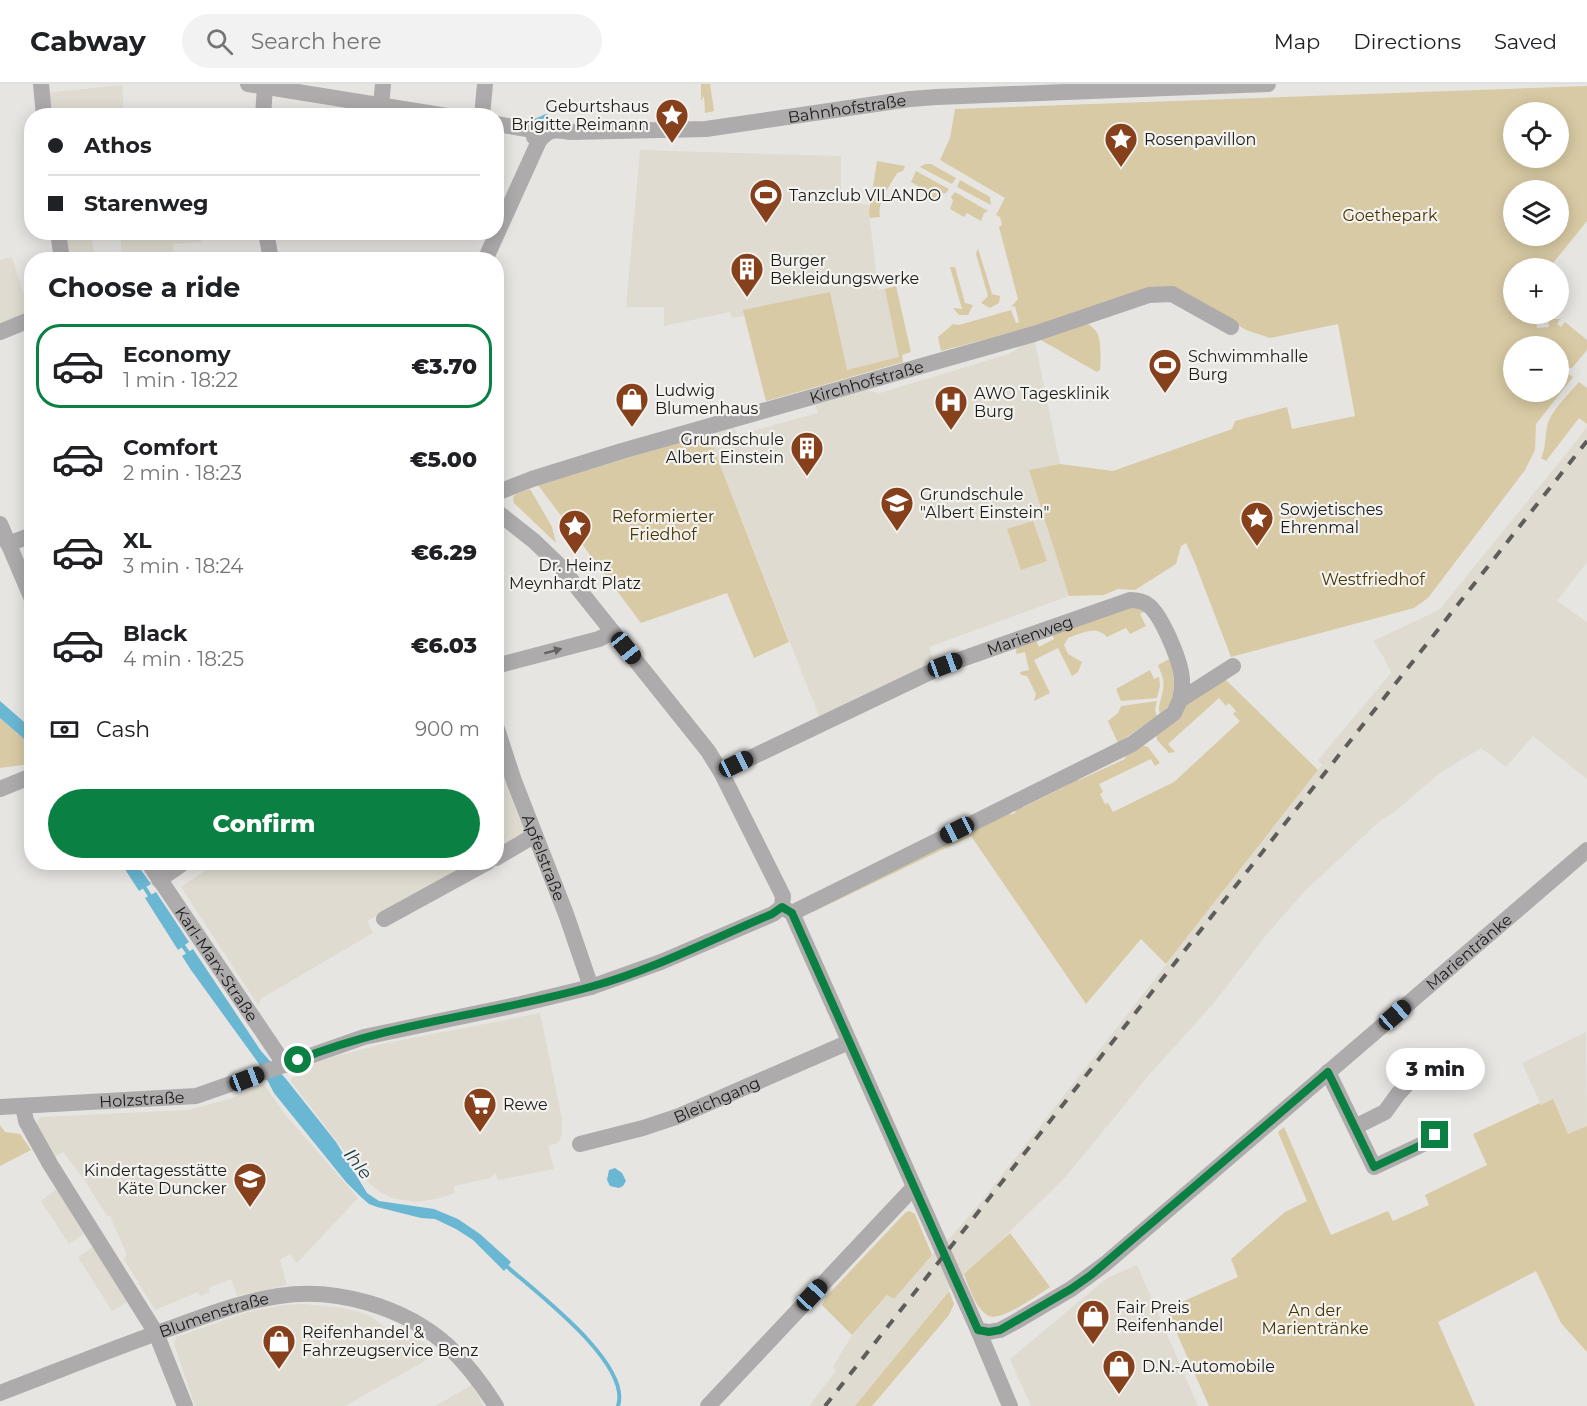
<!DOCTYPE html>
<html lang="en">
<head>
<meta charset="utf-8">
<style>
  body { margin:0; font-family:Montserrat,sans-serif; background:#f2f2f2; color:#202124; height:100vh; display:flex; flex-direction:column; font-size:22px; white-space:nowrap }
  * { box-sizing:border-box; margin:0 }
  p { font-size:20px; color:#757577 }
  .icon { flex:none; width:33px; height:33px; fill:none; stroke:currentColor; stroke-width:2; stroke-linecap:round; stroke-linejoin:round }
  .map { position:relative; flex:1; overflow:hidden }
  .details { position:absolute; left:24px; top:168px; width:480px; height:618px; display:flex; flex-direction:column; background:#fff; border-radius:24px; box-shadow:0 3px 15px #0003 }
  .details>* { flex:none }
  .hud { position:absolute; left:24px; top:24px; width:480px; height:132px; border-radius:24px; box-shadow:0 3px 15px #0003; display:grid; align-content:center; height:132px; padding:0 24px; background:#fff }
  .tools { position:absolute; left:1503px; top:18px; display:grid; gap:12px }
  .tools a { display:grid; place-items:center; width:66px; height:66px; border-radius:50%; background:#fff; box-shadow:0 3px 15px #0003; font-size:30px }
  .end { position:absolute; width:27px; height:27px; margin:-14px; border:8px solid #0b8043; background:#fff; box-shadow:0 0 0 3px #fff }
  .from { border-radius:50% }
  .bubble { position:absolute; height:42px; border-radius:21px; background:#fff; box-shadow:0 3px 15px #0003; font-size:20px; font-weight:800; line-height:42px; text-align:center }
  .car { position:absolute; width:18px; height:36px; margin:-18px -9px; border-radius:8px; box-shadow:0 0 4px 2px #0007; background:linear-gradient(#222 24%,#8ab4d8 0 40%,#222 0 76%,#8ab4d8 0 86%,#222 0) }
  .hud b { display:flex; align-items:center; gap:21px; height:57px; font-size:22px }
  .hud b+b { border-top:2px solid #e0e0e0 }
  .hud i { width:15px; height:15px; background:#202124 }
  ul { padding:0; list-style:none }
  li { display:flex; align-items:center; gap:18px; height:84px; margin:0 12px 9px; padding:0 12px; border:3px solid transparent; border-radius:24px }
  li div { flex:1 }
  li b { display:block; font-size:22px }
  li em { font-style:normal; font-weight:800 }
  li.active { border-color:#0b8043 }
  li>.icon { width:54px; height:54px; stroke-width:1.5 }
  h2 { padding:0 24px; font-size:27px; line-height:72px }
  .pay { display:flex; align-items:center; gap:15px; height:66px; padding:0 24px; font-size:22px }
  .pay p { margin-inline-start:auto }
  .action { display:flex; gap:12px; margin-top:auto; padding:12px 24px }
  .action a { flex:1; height:69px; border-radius:36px; background:#0b8043; color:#fff; font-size:24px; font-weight:800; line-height:69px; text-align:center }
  header { display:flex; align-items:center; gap:36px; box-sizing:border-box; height:84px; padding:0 30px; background:#fff; border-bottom:2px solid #e0e0e0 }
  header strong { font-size:28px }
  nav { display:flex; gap:33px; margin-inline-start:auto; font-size:21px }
  .search { width:420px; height:54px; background:#f2f2f2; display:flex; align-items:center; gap:15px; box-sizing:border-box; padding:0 21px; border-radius:33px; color:#757577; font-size:22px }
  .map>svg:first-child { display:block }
  .built { fill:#dfdbd0 }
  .green { fill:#d8caa4; fill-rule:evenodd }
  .water { fill:#6ab7d4 }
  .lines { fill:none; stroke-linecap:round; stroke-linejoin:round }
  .stream { stroke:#6ab7d4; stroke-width:4 }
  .minor { stroke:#adabab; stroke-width:16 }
  .rail { stroke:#5e5d5c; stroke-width:4; stroke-dasharray:10 10; stroke-linecap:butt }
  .oneway { fill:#646362 }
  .route { stroke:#0b8043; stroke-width:8 }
  .labels { text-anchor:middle; stroke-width:4.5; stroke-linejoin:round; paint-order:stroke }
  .poi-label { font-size:16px; fill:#1b1b1a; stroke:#f4f2ef; text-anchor:start }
  .street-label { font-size:16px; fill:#1b1b1a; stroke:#f4f2ef }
  .park-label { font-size:16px; fill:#463500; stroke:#f4f2ef }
  .water-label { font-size:18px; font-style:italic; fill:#143845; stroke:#f4f2ef }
</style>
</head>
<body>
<header>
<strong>Cabway</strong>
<div class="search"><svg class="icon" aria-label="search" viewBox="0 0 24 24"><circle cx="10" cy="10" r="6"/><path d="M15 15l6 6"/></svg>Search here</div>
<nav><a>Map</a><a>Directions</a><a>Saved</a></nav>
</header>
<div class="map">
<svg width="1587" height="1322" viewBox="0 0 1587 1322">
  <rect width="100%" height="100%" fill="#e7e5e2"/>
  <g class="built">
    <path d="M122 1 124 31H48L46 9Z"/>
    <path d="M640 66 841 72V112L847 118 870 121 869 128 878 206 888 204 903 278 766 317 744 232 732 234 730 228 664 242V223H626Z"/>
    <path d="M62 149H200L201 158 173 160V175L150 176V173H122L120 152 92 155 95 175H66Z"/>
    <path d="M12 173 29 228 0 239V176Z"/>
    <path d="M1035 258 1060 380 1029 386 1069 512 929 563 934 577 819 632 708 350 734 344 737 351 818 329 815 320 865 306 880 309 1009 270 1022 262Z"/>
    <path d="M1587 342V478L1557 517 1587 538V695L1533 652 1506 683 1481 664 1440 689 1392 730 1381 736 1305 807 1267 850 1213 920 1149 991 1064 1095 949 1206 855 1322H809L836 1287 833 1283 852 1251 888 1211 894 1215 932 1171 948 1156 976 1124 1318 686 1322 681 1318 676 1391 589 1383 572 1373 557 1439 526 1578 355Z"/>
    <path d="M496 679 506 687 525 745 522 751 496 766Z"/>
    <path d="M458 778 462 786 367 837 373 849 262 914 258 921 181 803 216 779Z"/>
    <path d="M540 929 562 1034V1051L558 1059 548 1062 554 1085 498 1096 495 1089 490 1094 454 1102 455 1109 440 1114 416 1118 392 1114 380 1108 369 1099 290 996 314 978 382 960Z"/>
    <path d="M1586 948 1587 1042 1568 1051 1553 1016 1541 1021 1522 979Z"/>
    <path d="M264 1000 283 1028 358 1114 297 1179 290 1170 280 1176 287 1201 237 1212 231 1195 209 1204 210 1208 200 1212 198 1208 155 1226 124 1175 127 1171 110 1132H107L83 1094 63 1068 54 1073 34 1041 41 1033 188 1026 230 1015Z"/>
    <path d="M57 1105 84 1150 69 1160 41 1117Z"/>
    <path d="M93 1163 127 1218 112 1227 78 1173Z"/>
    <path d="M1137 1181 1198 1322H1031L1010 1275 1107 1194Z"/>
    <path d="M304 1220 343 1224 366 1230 376 1236 388 1246 391 1243 435 1264 430 1274 345 1322H195L174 1260 176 1253 248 1228 284 1221Z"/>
    <path d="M472 1301 484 1322H435Z"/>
  </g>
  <g class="green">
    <path d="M701 0H710L714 27 705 29 704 12 701 17Z"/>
    <path d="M1587 2V137L1549 184H1514V230H1535L1537 244 1549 243 1548 235H1560L1557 240 1561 243 1565 238 1587 256V266L1572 284H1568L1567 289 1573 293 1536 340 1535 366 1525 386 1428 514 1414 524 1231 573 1195 479 1186 459 1181 462 1176 480 1135 506 1118 505 1104 511 1069 512 1029 386 1060 380 1113 387 1232 345 1235 337 1287 323 1292 345 1355 332 1338 240 1270 254 1246 246 1178 205 941 267 938 253 953 240 959 241 1011 226 1016 239 1019 238 1015 222 1011 223 1018 215 999 143 1002 141 1000 133 996 131 1005 114 940 76 950 54 955 25ZM1514 28H1558V74H1514ZM1514 106H1558V152H1514ZM1514 262H1558V308H1514Z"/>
    <path d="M877 77 905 82 903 87 897 89C890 102 877 117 880 133L870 134 869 128Z"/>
    <path d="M925 80H931L956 94 952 100 920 83Z"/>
    <path d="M916 87 949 105 946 109 941 110 936 118 923 110 925 106 911 98Z"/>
    <path d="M960 96 990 113 991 121 957 103Z"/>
    <path d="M955 108 988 127 984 129 981 137 967 129 964 133 950 125 953 117 951 113Z"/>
    <path d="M978 164 992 210 1000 212 999 219 990 224 981 219 988 212 976 170Z"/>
    <path d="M950 183H955L965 219 973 221 968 231H959L953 224 962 225Z"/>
    <path d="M896 202 911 268 902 271 903 278 766 317 743 226 830 208 847 286 899 273 885 205Z"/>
    <path d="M1084 237C1089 241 1096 245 1098 251 1101 259 1101 278 1100 286L1097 288 1039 255Z"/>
    <path d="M1579 298 1587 304V340L1579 334 1546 377 1541 374C1547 362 1544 349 1549 336 1556 322 1569 310 1579 298Z"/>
    <path d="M708 350 789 558 754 574 727 509 641 539 538 401Z"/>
    <path d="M530 405 552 443 556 459 514 419 513 414 516 410Z"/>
    <path d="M1033 437 1047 477 1021 486 1007 445Z"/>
    <path d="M1132 522 1147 526 1140 530 1146 542 1130 550 1126 544 1107 553C1096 541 1082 549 1068 554L1064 561 1068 570 1082 578 1078 588 1072 592 1058 564 1034 576 1050 609 1034 617 1036 610 1027 592 1021 591 1020 588 1029 586 1025 568 1016 570 1017 560 1035 554 1039 563 1054 555 1051 548Z"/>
    <path d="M1171 574 1174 598 1172 619 1160 630C1157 622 1162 614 1163 606 1165 596 1161 589 1158 581Z"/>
    <path d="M1150 586 1154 595 1159 593 1160 602 1157 614 1121 617 1116 605Z"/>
    <path d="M1225 595 1318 686 1166 880 1141 855 1086 920 971 752 813 828 810 827 1008 726 1011 731 1016 728 1014 724 1024 723 1068 701 1073 694 1079 696 1125 675 1126 669 1141 661 1148 663 1160 679 1155 682 1151 675 1099 700 1103 708 1100 710 1105 720 1108 719 1113 728 1174 698 1240 637 1233 630 1236 627 1229 619 1226 622 1219 614 1168 660 1175 668 1169 669 1157 656 1156 649 1184 621Z"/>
    <path d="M1157 617 1155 626 1157 632 1118 659 1108 637 1118 629 1121 622Z"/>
    <path d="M0 634 31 661V680L0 684Z"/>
    <path d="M1553 1015 1568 1050 1587 1042V1268L1561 1239 1536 1187 1438 1238 1475 1322H1209L1166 1225 1238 1193 1231 1175 1285 1128 1307 1117 1278 1048 1284 1043 1331 1151 1388 1127 1393 1137 1429 1121 1425 1111 1487 1081 1473 1050 1540 1019 1541 1021Z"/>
    <path d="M0 1041 5 1048 20 1050 31 1066 0 1082Z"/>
    <path d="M909 1127 915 1130 932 1171 894 1215 887 1211 852 1251 822 1221 826 1213 905 1129Z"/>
    <path d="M1010 1149 1050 1203C1039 1210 999 1240 987 1231 975 1223 969 1203 964 1190Z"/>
    <path d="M949 1207 954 1220 949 1231 872 1322H855Z"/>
  </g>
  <g class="water">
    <path d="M0 617 31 644V661L0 634Z"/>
    <path d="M121 779H136L151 800 139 807Z"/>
    <path d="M156 808 189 858 178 866 145 814Z"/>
    <path d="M193 865 261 967 286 995 336 1058 367 1109 379 1117 434 1125 458 1135 480 1150 511 1178 504 1187 473 1156 456 1145 435 1135 421 1134 377 1123 369 1120 361 1113 346 1098 274 1009 259 980 191 886 182 872Z"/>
    <path d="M615 1084 622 1089 626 1097 623 1102 619 1104 610 1102 607 1096 609 1086Z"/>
  </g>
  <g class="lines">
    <g class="stream">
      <path d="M530 39 546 32"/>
      <path d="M143 801 152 815"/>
      <path d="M181 859 191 873"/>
      <path d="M504 1180C533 1206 632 1279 618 1322"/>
    </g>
    <g class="minor">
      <path d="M41 0 44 32"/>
      <path d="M248 0 447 32"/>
      <path d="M381 21 383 0"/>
      <path d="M263 32 265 2"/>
      <path d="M482 32 485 0"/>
      <path d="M496 40 533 46 534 53"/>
      <path d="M58 148 62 176"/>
      <path d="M266 148 271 176"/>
      <path id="s1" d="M485 176 539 57C548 45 555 45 569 48L706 45 910 15 937 13 1268 0"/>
      <path d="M0 248 32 235"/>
      <path id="s2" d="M496 409 532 395 622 367 1034 250 1149 211 1172 210 1231 243"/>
      <path d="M496 427 534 457 560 482 708 667 721 688 783 812 782 823"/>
      <path d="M0 440 32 515"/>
      <path d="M8 460 32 451"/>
      <path d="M496 582 599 555 613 548"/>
      <path id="s3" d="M496 642 514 697 566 830 591 903"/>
      <path id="s4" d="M721 688 945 581 1130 516C1137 516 1143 517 1148 521 1161 530 1178 572 1181 588 1183 598 1182 607 1180 616"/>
      <path d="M0 705 32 692"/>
      <path d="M496 774 535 751"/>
      <path id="s5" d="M148 778 285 981"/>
      <path d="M159 796 185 778"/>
      <path d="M782 823 792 829 978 1246 1010 1322"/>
      <path d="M792 829 1132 660 1174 629 1180 616 1233 582"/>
      <path d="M384 835 488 778"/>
      <path d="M1328 988 1374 1083 1423 1060 1435 1051"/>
      <path d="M23 1022 26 1037 50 1080 156 1249 185 1322"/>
      <path id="s6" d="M0 1023 196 1012 364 953 521 920 591 903 661 878 773 830 782 823"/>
      <path d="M1355 1043 1385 1028 1398 1010 1422 984"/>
      <path id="s7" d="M580 1060 643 1044 679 1032 849 958"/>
      <path id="s8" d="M978 1246 989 1248 1000 1246 1015 1238 1071 1205 1105 1180 1587 766"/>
      <path id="s9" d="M0 1309C58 1287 116 1263 174 1243 208 1231 243 1217 279 1212 336 1203 405 1223 448 1262 467 1280 482 1300 496 1322"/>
      <path d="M708 1322 914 1103"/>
    </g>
    <path class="rail" d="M825 1322 1587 357"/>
  </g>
  <defs><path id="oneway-solid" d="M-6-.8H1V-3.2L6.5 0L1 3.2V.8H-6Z" transform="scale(1.5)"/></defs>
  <use class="oneway" href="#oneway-solid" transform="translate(553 567) rotate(-15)"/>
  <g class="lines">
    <path class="route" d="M298 976C392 938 494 930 590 903 653 886 712 855 772 830L782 823 792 829 978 1246 989 1248 1000 1246 1071 1205 1091 1191 1328 988 1374 1083 1423 1060 1435 1051"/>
  </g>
  <defs>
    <symbol id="sight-pin" viewBox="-11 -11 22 30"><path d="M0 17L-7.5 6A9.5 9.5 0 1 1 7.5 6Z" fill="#86401c" stroke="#f4f2ef"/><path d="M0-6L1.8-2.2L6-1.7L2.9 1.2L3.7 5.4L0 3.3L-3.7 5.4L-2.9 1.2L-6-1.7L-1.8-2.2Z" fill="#fff"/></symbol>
    <symbol id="stadium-pin" viewBox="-11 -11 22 30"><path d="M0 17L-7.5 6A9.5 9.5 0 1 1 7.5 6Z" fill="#86401c" stroke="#f4f2ef"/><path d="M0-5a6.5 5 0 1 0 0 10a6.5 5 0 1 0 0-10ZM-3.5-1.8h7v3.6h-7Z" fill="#fff"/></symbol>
    <symbol id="building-pin" viewBox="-11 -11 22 30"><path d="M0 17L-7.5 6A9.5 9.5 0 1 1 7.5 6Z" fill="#86401c" stroke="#f4f2ef"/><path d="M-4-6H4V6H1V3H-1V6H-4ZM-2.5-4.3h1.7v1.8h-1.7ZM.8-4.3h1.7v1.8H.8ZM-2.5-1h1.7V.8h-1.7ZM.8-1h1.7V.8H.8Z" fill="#fff"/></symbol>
    <symbol id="shop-pin" viewBox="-11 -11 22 30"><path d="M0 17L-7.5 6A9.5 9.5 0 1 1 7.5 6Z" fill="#86401c" stroke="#f4f2ef"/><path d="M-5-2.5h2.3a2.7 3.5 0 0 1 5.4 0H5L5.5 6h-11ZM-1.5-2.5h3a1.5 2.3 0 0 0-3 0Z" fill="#fff"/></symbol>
    <symbol id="hospital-pin" viewBox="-11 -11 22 30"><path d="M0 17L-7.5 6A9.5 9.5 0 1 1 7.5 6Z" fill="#86401c" stroke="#f4f2ef"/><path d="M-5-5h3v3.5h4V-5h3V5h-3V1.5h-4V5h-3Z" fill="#fff"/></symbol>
    <symbol id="school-pin" viewBox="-11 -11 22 30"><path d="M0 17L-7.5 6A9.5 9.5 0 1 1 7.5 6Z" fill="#86401c" stroke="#f4f2ef"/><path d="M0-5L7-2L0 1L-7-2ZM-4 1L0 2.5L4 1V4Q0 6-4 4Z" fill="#fff"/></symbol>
    <symbol id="supermarket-pin" viewBox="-11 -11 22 30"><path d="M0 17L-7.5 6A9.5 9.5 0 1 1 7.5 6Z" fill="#86401c" stroke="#f4f2ef"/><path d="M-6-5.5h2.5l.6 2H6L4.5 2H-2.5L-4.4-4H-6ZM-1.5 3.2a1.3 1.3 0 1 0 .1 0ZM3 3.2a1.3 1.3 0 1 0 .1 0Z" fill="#fff"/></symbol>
  </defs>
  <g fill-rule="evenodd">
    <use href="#sight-pin" x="653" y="12" width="38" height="52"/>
    <use href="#sight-pin" x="1102" y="36" width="38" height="52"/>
    <use href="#stadium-pin" x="747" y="92" width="38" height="52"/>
    <use href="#building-pin" x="728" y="166" width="38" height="52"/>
    <use href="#stadium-pin" x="1146" y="262" width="38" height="52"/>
    <use href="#shop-pin" x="613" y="296" width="38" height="52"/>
    <use href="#hospital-pin" x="932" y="299" width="38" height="52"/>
    <use href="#building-pin" x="788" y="345" width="38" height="52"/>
    <use href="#school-pin" x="878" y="400" width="38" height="52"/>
    <use href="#sight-pin" x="1238" y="415" width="38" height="52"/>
    <use href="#sight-pin" x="556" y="423" width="38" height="52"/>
    <use href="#supermarket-pin" x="461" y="1001" width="38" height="52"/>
    <use href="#school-pin" x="231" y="1076" width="38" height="52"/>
    <use href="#shop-pin" x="1074" y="1213" width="38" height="52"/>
    <use href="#shop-pin" x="260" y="1238" width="38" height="52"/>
    <use href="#shop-pin" x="1100" y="1263" width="38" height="52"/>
  </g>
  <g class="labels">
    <g class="poi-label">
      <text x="649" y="28" text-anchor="end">Geburtshaus<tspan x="649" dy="18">Brigitte Reimann</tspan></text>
      <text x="1144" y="61">Rosenpavillon</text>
      <text x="789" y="117">Tanzclub VILANDO</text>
      <text x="770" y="182">Burger<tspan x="770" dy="18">Bekleidungswerke</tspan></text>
      <text x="1188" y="278">Schwimmhalle<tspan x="1188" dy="18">Burg</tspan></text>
      <text x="655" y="312">Ludwig<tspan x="655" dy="18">Blumenhaus</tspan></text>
      <text x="974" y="315">AWO Tagesklinik<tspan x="974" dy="18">Burg</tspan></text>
      <text x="784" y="361" text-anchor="end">Grundschule<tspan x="784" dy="18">Albert Einstein</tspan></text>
      <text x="920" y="416">Grundschule<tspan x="920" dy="18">"Albert Einstein"</tspan></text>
      <text x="1280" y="431">Sowjetisches<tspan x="1280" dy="18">Ehrenmal</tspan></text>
      <text x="575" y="487" text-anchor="middle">Dr. Heinz<tspan x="575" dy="18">Meynhardt Platz</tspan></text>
      <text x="503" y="1026">Rewe</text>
      <text x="227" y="1092" text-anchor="end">Kindertagesstätte<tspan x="227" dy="18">Käte Duncker</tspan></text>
      <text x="1116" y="1229">Fair Preis<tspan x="1116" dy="18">Reifenhandel</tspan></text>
      <text x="302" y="1254">Reifenhandel &amp;<tspan x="302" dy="18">Fahrzeugservice Benz</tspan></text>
      <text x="1142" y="1288">D.N.-Automobile</text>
    </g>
    <g class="street-label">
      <text dy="6" stroke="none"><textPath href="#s1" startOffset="444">Bahnhofstraße</textPath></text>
      <text dy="6" stroke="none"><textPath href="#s2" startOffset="387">Kirchhofstraße</textPath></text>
      <text dy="6" stroke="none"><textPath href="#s4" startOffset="338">Marienweg</textPath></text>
      <text dy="6" stroke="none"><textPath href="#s3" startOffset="140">Apfelstraße</textPath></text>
      <text dy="6" stroke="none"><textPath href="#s8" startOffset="626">Marientränke</textPath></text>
      <text dy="6" stroke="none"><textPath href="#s5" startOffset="123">Karl-Marx-Straße</textPath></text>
      <text dy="6" stroke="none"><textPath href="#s6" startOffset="142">Holzstraße</textPath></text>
      <text dy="6" stroke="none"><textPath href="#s7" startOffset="144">Bleichgang</textPath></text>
      <text dy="6" stroke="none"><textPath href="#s9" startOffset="228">Blumenstraße</textPath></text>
    </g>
    <g class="park-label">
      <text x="1390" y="137">Goethepark</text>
      <text x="663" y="438">Reformierter<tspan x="663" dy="18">Friedhof</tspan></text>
      <text x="1373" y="501">Westfriedhof</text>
      <text x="1315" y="1232">An der<tspan x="1315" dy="18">Marientränke</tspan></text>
    </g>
    <g class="water-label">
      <text transform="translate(358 1080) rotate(52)" y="6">Ihle</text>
    </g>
  </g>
</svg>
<div class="tools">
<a><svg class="icon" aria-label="locate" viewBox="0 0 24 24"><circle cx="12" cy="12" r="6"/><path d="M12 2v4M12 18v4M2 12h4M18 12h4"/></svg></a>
<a><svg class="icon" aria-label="layers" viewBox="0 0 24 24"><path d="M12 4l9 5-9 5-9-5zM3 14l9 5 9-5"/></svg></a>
<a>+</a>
<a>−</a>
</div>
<i class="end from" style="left:298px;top:976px"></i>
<i class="end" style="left:1435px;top:1051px"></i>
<div class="bubble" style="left:1386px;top:964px;width:99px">3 min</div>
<i class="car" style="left:626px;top:564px;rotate:141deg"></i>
<i class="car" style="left:945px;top:581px;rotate:70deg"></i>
<i class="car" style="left:736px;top:680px;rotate:64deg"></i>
<i class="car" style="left:957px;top:746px;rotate:243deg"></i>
<i class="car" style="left:1395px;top:931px;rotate:49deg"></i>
<i class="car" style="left:247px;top:995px;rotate:69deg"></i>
<i class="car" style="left:812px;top:1211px;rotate:43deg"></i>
<div class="hud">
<b><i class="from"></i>Athos</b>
<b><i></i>Starenweg</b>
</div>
<section class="details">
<h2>Choose a ride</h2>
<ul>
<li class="active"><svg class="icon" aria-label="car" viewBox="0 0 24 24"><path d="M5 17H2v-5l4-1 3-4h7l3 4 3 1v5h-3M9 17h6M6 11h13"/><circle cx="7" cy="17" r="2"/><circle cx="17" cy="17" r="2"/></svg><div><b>Economy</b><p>1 min · 18:22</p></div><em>€3.70</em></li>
<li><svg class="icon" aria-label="car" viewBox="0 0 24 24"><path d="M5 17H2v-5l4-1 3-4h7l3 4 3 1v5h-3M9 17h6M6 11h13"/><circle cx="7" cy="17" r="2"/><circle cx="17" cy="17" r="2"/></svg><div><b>Comfort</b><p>2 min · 18:23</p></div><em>€5.00</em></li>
<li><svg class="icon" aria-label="car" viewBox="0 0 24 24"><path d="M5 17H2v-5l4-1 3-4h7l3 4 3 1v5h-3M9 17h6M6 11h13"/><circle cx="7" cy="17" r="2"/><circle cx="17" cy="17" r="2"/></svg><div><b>XL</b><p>3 min · 18:24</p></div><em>€6.29</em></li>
<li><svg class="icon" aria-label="car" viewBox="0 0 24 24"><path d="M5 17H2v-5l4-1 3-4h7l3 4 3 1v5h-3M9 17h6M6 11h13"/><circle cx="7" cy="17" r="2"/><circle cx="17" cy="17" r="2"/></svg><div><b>Black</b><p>4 min · 18:25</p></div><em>€6.03</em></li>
</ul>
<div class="pay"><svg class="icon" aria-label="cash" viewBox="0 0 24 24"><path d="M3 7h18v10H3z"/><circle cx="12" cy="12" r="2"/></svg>Cash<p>900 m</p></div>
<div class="action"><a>Confirm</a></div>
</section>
</div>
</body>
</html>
